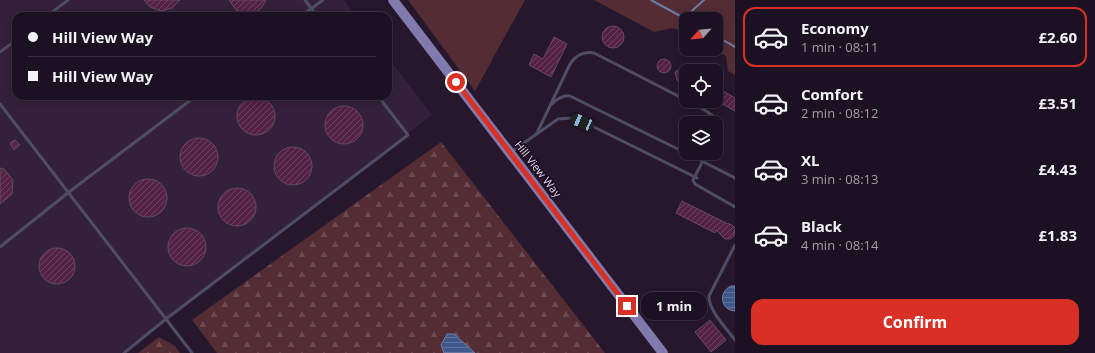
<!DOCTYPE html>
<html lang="en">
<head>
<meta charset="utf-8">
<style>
  body { margin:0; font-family:"Open Sans",sans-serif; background:#291f2f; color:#f1f3f6; height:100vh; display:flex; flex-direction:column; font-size:15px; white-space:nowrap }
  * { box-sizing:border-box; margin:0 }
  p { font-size:13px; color:#a09da5 }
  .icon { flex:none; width:22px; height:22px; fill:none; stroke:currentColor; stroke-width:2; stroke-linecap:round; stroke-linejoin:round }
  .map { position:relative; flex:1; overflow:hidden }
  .details { display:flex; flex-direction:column; background:#1c1122; width:360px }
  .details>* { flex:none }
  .guide { position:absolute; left:12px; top:12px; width:380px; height:88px; border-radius:12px; box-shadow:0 2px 10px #0003,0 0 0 1px #3a3140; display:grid; align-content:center; height:88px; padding:0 16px; background:#1c1122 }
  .needle { width:26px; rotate:243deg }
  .controls { position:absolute; left:679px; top:12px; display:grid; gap:8px }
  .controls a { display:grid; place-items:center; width:44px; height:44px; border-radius:8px; background:#1c1122; box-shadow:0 2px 10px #0003,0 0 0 1px #3a3140; font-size:20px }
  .end { position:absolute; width:18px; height:18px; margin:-9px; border:5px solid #d93025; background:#fff; box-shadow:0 0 0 2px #fff }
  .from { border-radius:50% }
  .bubble { position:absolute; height:28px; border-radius:12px; background:#1c1122; box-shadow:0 2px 10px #0003,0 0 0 1px #3a3140; font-size:13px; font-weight:700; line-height:28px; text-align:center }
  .car { position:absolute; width:12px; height:24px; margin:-12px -6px; border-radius:5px; box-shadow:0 0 3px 1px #0007; background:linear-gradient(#222 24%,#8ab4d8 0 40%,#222 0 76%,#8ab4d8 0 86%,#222 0) }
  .guide b { display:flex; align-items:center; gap:14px; height:38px; font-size:15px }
  .guide b+b { border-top:1px solid #3a3140 }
  .guide i { width:10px; height:10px; background:#f1f3f6 }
  ul { padding:7px 0 0; list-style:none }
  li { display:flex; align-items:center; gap:12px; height:60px; margin:0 8px 6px; padding:0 8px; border:2px solid transparent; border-radius:12px }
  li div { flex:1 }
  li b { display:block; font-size:15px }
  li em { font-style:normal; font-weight:700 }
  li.active { border-color:#d93025 }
  li>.icon { width:36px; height:36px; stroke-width:1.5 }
  .primary-button { display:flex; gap:8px; margin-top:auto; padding:8px 16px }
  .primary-button a { flex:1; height:46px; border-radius:12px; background:#d93025; color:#fff; font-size:16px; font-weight:700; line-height:46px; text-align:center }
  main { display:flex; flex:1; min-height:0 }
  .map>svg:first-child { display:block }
  .built { fill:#33213b }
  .grass { fill:#532c34 }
  .forest { fill:url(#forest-firs) }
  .water { fill:url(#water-rules); stroke:#6f7da4 }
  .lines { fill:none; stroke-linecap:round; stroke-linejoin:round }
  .stream { stroke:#6f7da4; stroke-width:2 }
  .building { fill:url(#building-hatch); stroke:#664b5c }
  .lane { stroke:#4f4d65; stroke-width:3 }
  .primary { stroke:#807bac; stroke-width:10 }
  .route { stroke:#d93025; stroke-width:5 }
  .labels { text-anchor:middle; stroke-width:3.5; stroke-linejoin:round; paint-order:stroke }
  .street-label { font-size:11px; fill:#ded4e3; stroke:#1c0e23 }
</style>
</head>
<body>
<main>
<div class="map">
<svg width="735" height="353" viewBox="0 0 735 353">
  <defs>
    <pattern id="forest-firs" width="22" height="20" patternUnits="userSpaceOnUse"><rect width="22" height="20" fill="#532c34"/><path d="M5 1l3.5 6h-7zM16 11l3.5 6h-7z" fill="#6b4a51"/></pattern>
    <pattern id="water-rules" width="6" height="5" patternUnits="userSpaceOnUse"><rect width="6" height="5" fill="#3f5889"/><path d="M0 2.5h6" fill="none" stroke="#5a6f9a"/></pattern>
    <pattern id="building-hatch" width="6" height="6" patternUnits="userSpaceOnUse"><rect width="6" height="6" fill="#532244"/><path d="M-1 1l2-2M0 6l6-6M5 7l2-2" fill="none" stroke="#6b415f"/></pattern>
  </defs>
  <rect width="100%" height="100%" fill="#26172d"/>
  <path class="built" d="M0 0H344L356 16H16V96H388V57L432 115 121 353H0Z"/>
  <g class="grass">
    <path d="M408 0H525L475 91Z"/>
    <path d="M594 0H735V75L728 71 726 56 713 49H716V19H686V34L674 28 654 32Z"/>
  </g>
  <g class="forest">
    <path d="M441 142 605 353H217L192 320Z"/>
    <path d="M159 337 175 346 180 353H138Z"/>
  </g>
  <g class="water">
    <path d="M731 286H735V311C720 310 718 292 731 286Z"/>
    <path d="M447 334H454L475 353H444L441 345Z"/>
  </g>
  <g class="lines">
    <g class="stream">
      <path d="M651 0 686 19"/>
      <path d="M684 18 704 0"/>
      <path d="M716 36 735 47"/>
    </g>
  </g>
  <g class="building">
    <path d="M144 0H180L172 8 161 11 150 7Z"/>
    <path d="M229 0H266L262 7 258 11 247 14 236 10Z"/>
    <circle cx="613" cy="37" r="11"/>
    <path d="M554 37 567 44 551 77 529 65 534 54 543 59Z"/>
    <circle cx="664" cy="66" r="7"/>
    <path d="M680 69H686V83H680L677 80 675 72Z"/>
    <path d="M723 91 735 98V111L717 101Z"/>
    <circle cx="256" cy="116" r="19"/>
    <circle cx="344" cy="125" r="19"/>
    <circle cx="199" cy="157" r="19"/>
    <path d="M15 140 20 145 14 150 10 143Z"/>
    <circle cx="293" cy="166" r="19"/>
    <path d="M0 168 4 169 13 180 12 194 0 204Z"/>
    <circle cx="148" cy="198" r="19"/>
    <circle cx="237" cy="207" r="19"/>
    <path d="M682 201 726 223 732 225 735 228 734 236 730 239H725L716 230 715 233 676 213Z"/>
    <circle cx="187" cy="247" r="19"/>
    <circle cx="57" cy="266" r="18"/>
    <path d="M710 320 726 340 711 352 695 332Z"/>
  </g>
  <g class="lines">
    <g class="lane">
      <path d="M305 0 317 16"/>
      <path d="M47 16 68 0"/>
      <path d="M301 16 323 0"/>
      <path d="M0 52 16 40"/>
      <path d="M687 101C701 108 726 117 716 136"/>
      <path d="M0 104 166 319 124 353"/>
      <path d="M552 104C557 99 563 95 570 96L686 153"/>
      <path d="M537 133 570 64C576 55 583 51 594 53L686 100"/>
      <path d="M511 152 558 119 573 118 592 126 697 178"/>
      <path d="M686 153 735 178"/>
      <path d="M707 153 693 180 695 184 735 207"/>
      <path d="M735 245 709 296C708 310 727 329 735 340"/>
      <path d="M0 247 69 192 196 96"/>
      <path d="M192 353 166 319 408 135 378 96"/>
    </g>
    <path class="primary" d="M393 0 663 353"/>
  </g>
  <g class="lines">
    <path class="route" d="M456 82 627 306"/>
  </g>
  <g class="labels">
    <g class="street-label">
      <text transform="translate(538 169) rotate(52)" y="4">Hill View Way</text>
    </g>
  </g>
</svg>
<div class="controls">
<a><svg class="needle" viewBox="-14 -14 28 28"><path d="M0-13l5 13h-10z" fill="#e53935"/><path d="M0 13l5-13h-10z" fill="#a09da5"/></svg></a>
<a><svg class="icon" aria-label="locate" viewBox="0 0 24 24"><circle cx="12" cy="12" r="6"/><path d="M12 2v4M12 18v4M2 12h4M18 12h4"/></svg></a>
<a><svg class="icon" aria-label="layers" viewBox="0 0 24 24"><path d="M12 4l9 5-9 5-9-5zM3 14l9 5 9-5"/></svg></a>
</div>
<i class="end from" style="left:456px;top:82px"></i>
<i class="end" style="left:627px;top:306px"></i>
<div class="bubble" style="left:641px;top:292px;width:66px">1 min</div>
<i class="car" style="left:582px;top:122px;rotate:293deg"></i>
<div class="guide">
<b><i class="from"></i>Hill View Way</b>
<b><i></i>Hill View Way</b>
</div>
</div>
<section class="details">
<ul>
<li class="active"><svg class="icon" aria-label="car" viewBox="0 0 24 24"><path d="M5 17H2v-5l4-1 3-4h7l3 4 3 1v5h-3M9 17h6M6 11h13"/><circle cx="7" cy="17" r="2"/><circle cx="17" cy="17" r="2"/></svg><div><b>Economy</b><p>1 min · 08:11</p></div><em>£2.60</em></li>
<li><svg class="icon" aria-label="car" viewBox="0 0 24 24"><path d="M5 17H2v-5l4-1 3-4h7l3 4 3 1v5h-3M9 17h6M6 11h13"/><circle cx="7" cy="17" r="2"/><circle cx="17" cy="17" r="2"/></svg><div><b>Comfort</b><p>2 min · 08:12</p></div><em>£3.51</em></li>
<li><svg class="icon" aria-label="car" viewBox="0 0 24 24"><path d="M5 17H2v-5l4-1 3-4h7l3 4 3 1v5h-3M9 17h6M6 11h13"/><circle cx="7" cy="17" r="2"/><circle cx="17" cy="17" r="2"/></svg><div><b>XL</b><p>3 min · 08:13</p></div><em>£4.43</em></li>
<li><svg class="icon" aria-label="car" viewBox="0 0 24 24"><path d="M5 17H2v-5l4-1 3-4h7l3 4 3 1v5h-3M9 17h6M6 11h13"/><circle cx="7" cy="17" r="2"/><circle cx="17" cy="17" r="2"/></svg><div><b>Black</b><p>4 min · 08:14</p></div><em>£1.83</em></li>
</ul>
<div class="primary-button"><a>Confirm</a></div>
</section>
</main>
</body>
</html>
